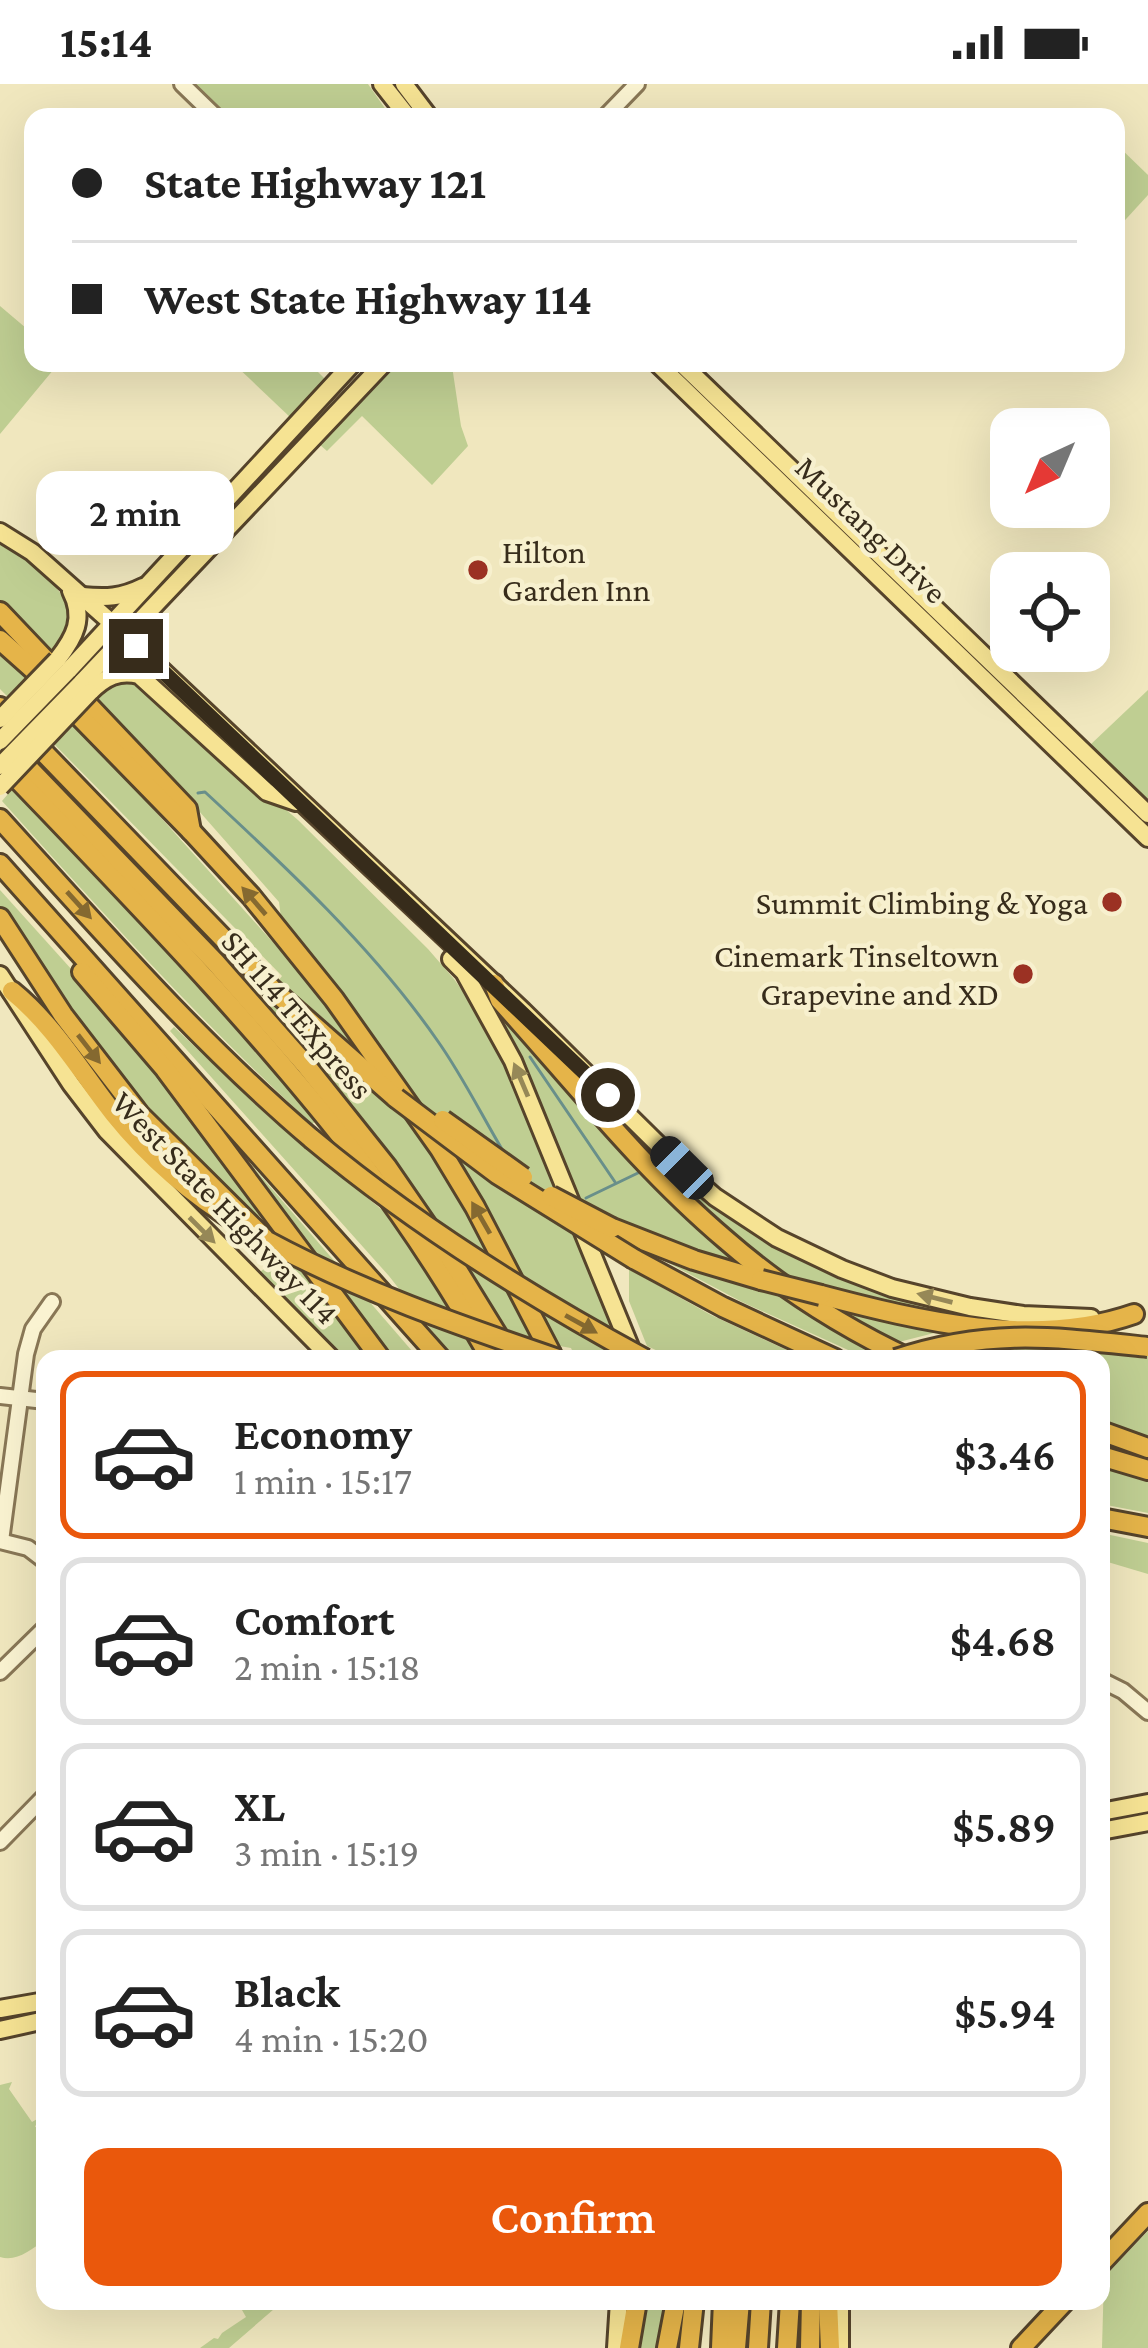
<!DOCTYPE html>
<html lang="en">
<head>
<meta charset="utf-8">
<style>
  body { margin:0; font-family:"Crimson Pro",serif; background:#f6f6f6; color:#222; height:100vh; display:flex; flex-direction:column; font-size:45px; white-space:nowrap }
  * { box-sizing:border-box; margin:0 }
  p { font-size:39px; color:#767676 }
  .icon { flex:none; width:66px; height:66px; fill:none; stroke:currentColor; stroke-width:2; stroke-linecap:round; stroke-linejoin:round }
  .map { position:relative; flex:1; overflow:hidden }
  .drawer { position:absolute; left:36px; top:1266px; width:1074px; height:960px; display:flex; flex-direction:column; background:#fff; border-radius:24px; box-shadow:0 12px 48px #0002 }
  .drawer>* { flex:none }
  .guide { position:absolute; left:24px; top:24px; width:1101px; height:264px; border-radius:24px; box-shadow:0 12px 48px #0002; display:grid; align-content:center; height:264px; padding:0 48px; background:#fff }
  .needle { width:78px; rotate:224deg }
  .controls { position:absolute; left:990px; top:324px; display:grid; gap:24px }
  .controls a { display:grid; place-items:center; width:120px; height:120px; border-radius:24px; background:#fff; box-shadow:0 12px 48px #0002; font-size:60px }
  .end { position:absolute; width:54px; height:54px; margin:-27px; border:15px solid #372c1b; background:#fff; box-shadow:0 0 0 6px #fff }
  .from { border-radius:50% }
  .bubble { position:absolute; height:84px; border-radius:24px; background:#fff; box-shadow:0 12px 48px #0002; font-size:39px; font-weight:600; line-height:84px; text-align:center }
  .car { position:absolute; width:36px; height:72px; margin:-36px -18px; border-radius:15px; box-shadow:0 0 9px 3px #0007; background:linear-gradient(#222 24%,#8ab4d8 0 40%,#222 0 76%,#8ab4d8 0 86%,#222 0) }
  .guide b { display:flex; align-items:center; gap:42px; height:114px; font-size:45px }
  .guide b+b { border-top:3px solid #e0e0e0 }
  .guide i { width:30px; height:30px; background:#222 }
  ul { padding:21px 0 0; list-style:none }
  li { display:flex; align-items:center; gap:36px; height:168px; margin:0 24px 18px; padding:0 24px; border:6px solid #e0e0e0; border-radius:24px }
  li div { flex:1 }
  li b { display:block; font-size:45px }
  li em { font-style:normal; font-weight:600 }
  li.active { border-color:#ea580c }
  li>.icon { width:108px; height:108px; stroke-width:1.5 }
  .primary-button { display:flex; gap:24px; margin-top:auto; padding:24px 48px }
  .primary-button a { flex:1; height:138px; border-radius:24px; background:#ea580c; color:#fff; font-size:48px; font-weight:600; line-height:138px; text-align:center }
  .status { display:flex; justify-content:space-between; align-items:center; height:84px; padding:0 60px; background:#fff; direction:ltr }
  .status svg { height:33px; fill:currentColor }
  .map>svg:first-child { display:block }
  .green { fill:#bfce92 }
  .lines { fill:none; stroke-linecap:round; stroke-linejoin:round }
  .stream { stroke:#698f8a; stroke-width:3 }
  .minor-casing { stroke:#897756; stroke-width:20 }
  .major-casing { stroke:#56442b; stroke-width:22 }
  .highway-casing { stroke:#56442b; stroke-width:24 }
  .minor { stroke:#faf3d1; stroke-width:14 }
  .major { stroke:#f6e393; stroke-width:16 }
  .highway { stroke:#e5b449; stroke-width:18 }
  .major-bridge-casing { stroke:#56442b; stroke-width:22; stroke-linecap:butt }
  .highway-bridge-casing { stroke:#56442b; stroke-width:24; stroke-linecap:butt }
  .major-bridge { stroke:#f6e393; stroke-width:16 }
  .highway-bridge { stroke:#e5b449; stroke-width:18 }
  .oneway { fill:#856930 }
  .oneway2 { fill:#968857 }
  .route { stroke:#372c1b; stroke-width:15 }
  .poi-dot { fill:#9b3123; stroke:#f7f0ce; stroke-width:4.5 }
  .labels { text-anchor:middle; stroke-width:9; stroke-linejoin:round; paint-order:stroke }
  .street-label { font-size:33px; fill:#372c1b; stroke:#f7f0ce }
  .poi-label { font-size:33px; fill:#372c1b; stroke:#f7f0ce; text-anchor:end }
</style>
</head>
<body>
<div class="status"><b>15:14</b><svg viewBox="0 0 49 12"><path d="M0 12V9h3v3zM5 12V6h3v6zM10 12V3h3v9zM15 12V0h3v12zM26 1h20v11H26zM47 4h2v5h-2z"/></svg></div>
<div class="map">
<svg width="1148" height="2264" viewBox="0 0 1148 2264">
  <rect width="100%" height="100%" fill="#f0e7be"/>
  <g class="green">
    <path d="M191 0H368L391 33H226Z"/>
    <path d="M1116 60 1148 91V111L1116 146Z"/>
    <path d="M0 222 33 250V279H59L0 350Z"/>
    <path d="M233 279H309L328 298 292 335Z"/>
    <path d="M399 279H451L452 282 461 342 468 362 432 401 362 332 327 367 319 360Z"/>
    <path d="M0 457C29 478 63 499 73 535L54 570 0 517Z"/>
    <path d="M0 571 75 638 286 873 279 818 169 693 94 619C101 606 120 596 137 599L298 736 428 865 454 895 494 952 524 1015 576 1156 627 1275H576L571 1264 536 1258 543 1275H523L500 1236 396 1080 263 916 282 892 0 605Z"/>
    <path d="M1148 606V719L1089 662Z"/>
    <path d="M13 704C117 812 223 919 316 1037L312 1040C201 939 102 828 2 717Z"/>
    <path d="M0 806 127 947 262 1128 259 1133 221 1102 147 1031 0 828Z"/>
    <path d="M479 901 748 1183 745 1187 666 1159 667 1155 612 1135 577 1117Z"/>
    <path d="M174 943 268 1032 387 1130 481 1275H454L389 1192 170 947Z"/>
    <path d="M614 1026 740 1137 809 1179 880 1208 1011 1237 960 1235 778 1190 683 1108 611 1030Z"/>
    <path d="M222 1047 419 1275H388Z"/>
    <path d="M291 1162 373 1275H344L259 1189Z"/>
    <path d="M648 1164 784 1209 887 1270 868 1275 742 1218 646 1167Z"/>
    <path d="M629 1185 711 1231 806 1275H675L647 1262 629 1217Z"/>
    <path d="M814 1216 946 1246 891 1260Z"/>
    <path d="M1010 1260H1060L1148 1270V1357L1101 1339V1275H928Z"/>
    <path d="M1101 1383 1148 1396V1429L1101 1420Z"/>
    <path d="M1101 1449 1148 1459V1490L1101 1476Z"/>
    <path d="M12 1998 9 2005 32 2038 39 2034 41 2037 35 2042 45 2057V2156C30 2166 17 2178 0 2173V2001Z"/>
    <path d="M1148 2147V2264H1102L1104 2193Z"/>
    <path d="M251 2217H294L286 2223 281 2219 229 2264H200L214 2254 218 2255 222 2249 246 2233 242 2226Z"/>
    <path d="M643 2217H669L660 2264H635Z"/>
  </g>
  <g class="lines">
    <g class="stream">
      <path d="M198 709 205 708C286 783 374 865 437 956 462 991 481 1030 503 1067"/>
      <path d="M530 973 615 1098"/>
      <path d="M586 1114 640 1088"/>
    </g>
    <defs>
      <g id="minor">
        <path d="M182 0 216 33"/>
        <path d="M605 33 637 0"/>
        <path d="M0 1312 45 1317"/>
        <path d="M0 1457 28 1464 45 1477"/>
        <path d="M1 1457 26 1270 33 1245 52 1218"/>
        <path d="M0 1588 45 1544"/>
        <path d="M1101 1596 1123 1607 1148 1628"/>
        <path d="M0 1758 45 1712"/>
      </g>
      <g id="major">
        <path d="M382 0 408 33"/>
        <path d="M404 0 429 33"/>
        <path d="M657 279 1148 754"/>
        <path d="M681 279 1148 730"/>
        <path d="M0 448 32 468 113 540 523 927 682 1084 715 1113 777 1154 842 1185 892 1204 970 1223 1023 1231 1091 1234"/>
        <path d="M82 512C106 514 121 514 143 503"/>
        <path d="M57 576C75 553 85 534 71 507"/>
        <path d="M68 587 353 279"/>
        <path d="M81 599 384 279"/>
        <path d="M90 608C105 593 119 586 139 591L267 708 296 718"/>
        <path d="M451 875 464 888 513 977 635 1275"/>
        <path d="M0 891 71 1000 107 1047 332 1275"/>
        <path d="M1101 1728 1148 1719"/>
        <path d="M1101 1747 1148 1738"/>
        <path d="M0 1925 45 1917"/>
        <path d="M0 1946 45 1936"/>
        <path d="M840 2217V2264"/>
        <path d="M616 2264 619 2217"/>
      </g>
      <g id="highway">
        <path d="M0 528 187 725 191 747"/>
        <path d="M0 556 36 588 191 747 251 812 334 915 440 1065 475 1123 554 1275"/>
        <path d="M0 623 272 905 396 1014"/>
        <path d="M14 669 215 878 304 979 387 1083 453 1179 512 1275"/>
        <path d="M3 680C128 811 255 940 365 1083 412 1144 453 1209 491 1275"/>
        <path d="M0 735C100 845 198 958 312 1055"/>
        <path d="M0 780 441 1275"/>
        <path d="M0 834 63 931 140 1031 267 1157"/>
        <path d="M82 888 165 985 381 1275"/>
        <path d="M494 900 500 916C573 997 642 1085 726 1156 781 1204 844 1244 910 1275"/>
        <path d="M12 907C54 941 81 988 114 1030 151 1076 192 1111 242 1141"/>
        <path d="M612 1144 694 1176 761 1196"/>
        <path d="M634 1175 723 1223 835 1275"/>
        <path d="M821 1211C920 1237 1034 1265 1134 1230"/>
        <path d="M1101 1347 1148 1364"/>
        <path d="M1101 1372 1148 1386"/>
        <path d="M1101 1434 1148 1443"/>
        <path d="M1101 2179 1148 2129"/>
        <path d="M828 2217 830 2264"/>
        <path d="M629 2264 637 2217"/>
        <path d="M667 2264 676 2217"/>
        <path d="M689 2264 694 2217"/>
        <path d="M721 2264 723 2217"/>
        <path d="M736 2264 740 2217"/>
        <path d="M758 2264 761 2217"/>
        <path d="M787 2264 790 2217"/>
        <path d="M810 2264 811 2217"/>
        <path d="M1021 2264 1065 2217"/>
      </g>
    </defs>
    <use href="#minor" class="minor-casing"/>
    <use href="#major" class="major-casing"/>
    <use href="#highway" class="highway-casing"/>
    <use href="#minor" class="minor"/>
    <use href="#major" class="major"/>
    <use href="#highway" class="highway"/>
    <defs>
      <g id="major-bridge">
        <path d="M0 635 57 576"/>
        <path d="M0 657 68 587"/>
        <path d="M0 682 81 599"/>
        <path d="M0 703 90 608"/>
      </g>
      <g id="highway-bridge">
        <path d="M396 1014 497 1090 634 1175"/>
        <path d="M443 1036 523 1093"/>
        <path d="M312 1055C415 1141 527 1211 645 1275"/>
        <path d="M551 1112 612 1144"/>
        <path d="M267 1157C360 1207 458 1241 558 1275"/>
        <path d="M761 1196 821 1211"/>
        <path d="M896 1275C990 1244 1052 1253 1148 1263"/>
      </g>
    </defs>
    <use href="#major-bridge" class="major-bridge-casing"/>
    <use href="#highway-bridge" class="highway-bridge-casing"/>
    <use href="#major-bridge" class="major-bridge"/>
    <use href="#highway-bridge" class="highway-bridge"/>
  </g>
  <defs><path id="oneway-solid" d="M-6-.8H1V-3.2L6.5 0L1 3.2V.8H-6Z" transform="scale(3)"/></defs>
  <g class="oneway">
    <use href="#oneway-solid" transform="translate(254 817) rotate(-131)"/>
    <use href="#oneway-solid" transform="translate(79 821) rotate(48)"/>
    <use href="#oneway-solid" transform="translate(89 965) rotate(52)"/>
    <use href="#oneway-solid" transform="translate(481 1134) rotate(-120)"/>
    <use href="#oneway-solid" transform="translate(581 1240) rotate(29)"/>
  </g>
  <g class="oneway2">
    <use href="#oneway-solid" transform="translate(521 996) rotate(-113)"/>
    <use href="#oneway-solid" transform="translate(202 1146) rotate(45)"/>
    <use href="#oneway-solid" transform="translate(935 1214) rotate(-166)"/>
  </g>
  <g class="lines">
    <path class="route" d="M136 562 608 1011"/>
  </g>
  <g class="poi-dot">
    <circle cx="478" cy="486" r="12"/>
    <circle cx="1112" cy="818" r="12"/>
    <circle cx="1023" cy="890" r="12"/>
  </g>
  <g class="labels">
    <g class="street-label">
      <text transform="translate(872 445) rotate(44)" y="12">Mustang Drive</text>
      <text transform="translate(298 930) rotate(49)" y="12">SH 114 TEXpress</text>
      <text transform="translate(226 1123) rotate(46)" y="12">West State Highway 114</text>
    </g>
    <g class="poi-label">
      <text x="502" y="479" text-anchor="start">Hilton<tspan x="502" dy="38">Garden Inn</tspan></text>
      <text x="1088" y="830">Summit Climbing &amp; Yoga</text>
      <text x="999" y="883">Cinemark Tinseltown<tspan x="999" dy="38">Grapevine and XD</tspan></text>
    </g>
  </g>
</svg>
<div class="controls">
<a><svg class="needle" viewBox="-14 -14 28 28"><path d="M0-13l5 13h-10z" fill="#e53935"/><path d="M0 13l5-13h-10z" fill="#767676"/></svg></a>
<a><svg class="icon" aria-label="locate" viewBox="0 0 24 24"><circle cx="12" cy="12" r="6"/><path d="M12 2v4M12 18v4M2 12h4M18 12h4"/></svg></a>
</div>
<i class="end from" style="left:608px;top:1011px"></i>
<i class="end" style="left:136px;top:562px"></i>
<div class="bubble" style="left:36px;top:387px;width:198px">2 min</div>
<i class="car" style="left:682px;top:1084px;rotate:315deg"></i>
<div class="guide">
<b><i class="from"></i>State Highway 121</b>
<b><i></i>West State Highway 114</b>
</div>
<section class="drawer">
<ul>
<li class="active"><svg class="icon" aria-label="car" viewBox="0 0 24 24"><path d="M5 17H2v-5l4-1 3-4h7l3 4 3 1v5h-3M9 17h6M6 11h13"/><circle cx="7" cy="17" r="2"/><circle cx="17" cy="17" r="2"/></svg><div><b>Economy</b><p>1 min · 15:17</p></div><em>$3.46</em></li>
<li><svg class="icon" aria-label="car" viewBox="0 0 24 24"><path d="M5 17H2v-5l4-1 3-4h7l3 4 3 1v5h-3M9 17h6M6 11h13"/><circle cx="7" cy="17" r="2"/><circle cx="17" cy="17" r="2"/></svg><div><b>Comfort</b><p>2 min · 15:18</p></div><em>$4.68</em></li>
<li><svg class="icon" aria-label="car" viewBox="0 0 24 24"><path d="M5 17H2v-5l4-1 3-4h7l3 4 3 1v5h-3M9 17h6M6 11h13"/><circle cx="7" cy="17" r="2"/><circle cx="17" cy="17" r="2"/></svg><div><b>XL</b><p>3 min · 15:19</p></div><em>$5.89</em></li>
<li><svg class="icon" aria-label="car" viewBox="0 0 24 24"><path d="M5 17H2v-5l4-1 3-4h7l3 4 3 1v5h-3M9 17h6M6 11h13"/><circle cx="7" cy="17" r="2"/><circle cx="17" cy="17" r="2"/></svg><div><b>Black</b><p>4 min · 15:20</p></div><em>$5.94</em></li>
</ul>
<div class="primary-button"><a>Confirm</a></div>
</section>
</div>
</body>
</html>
